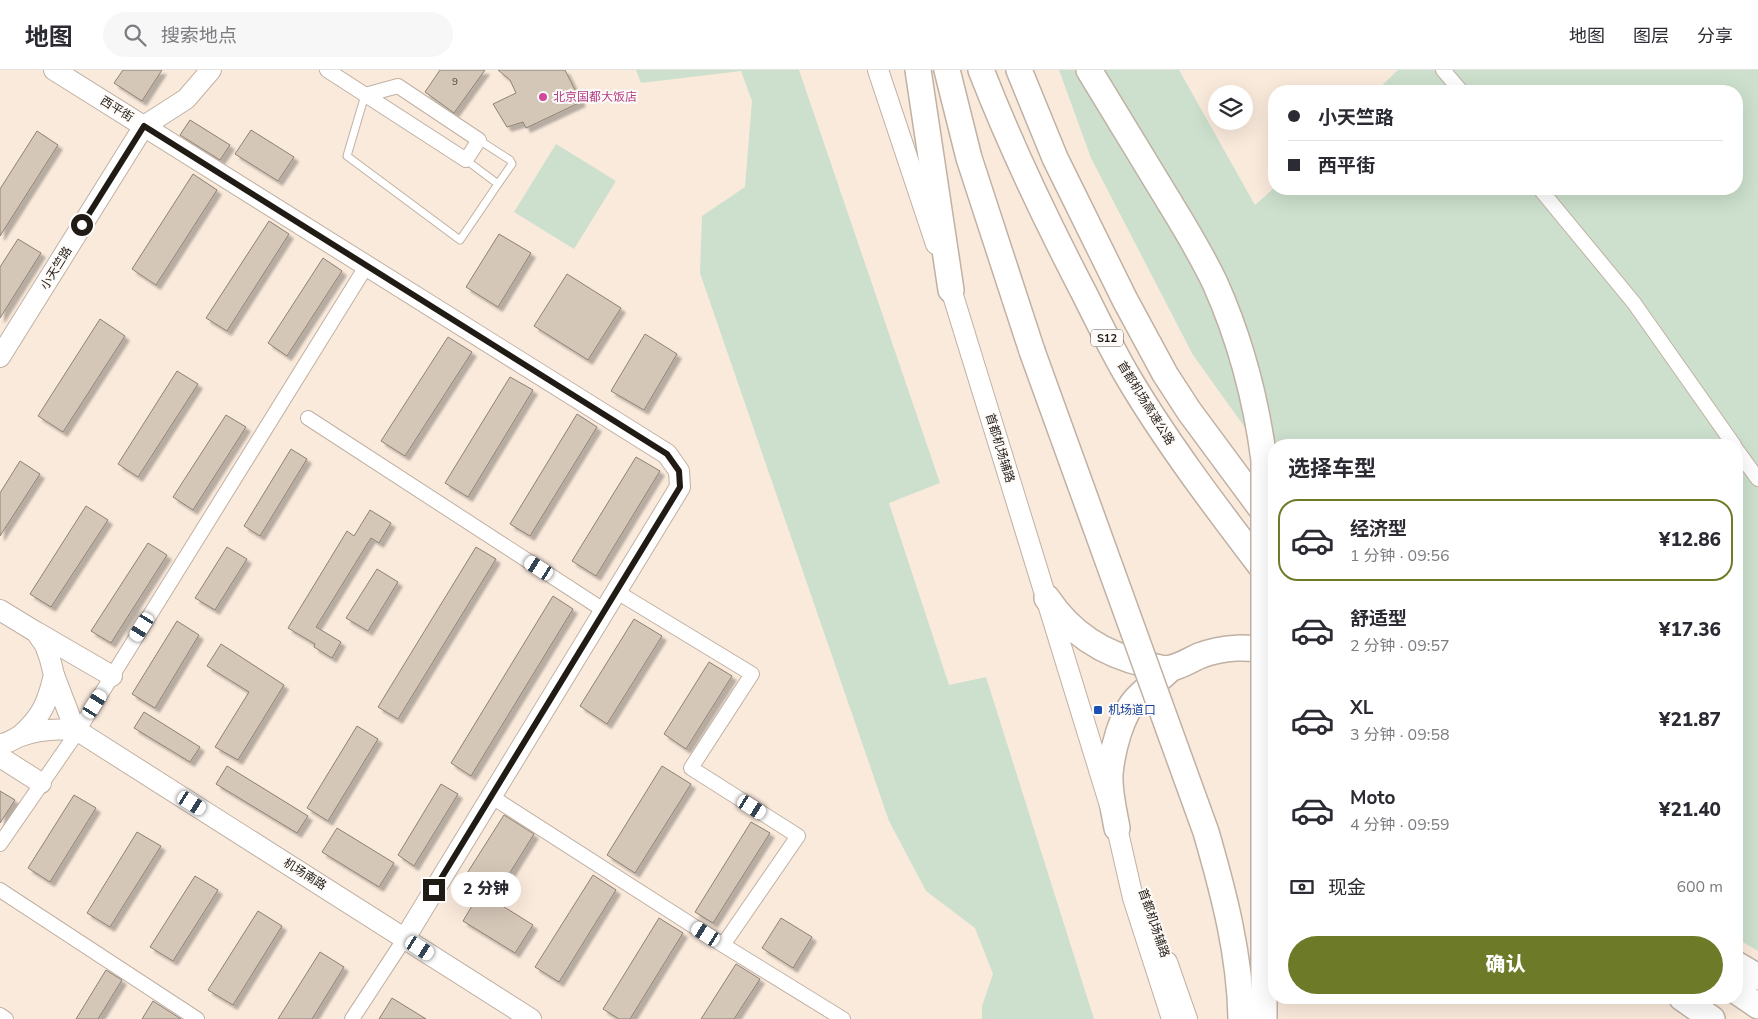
<!DOCTYPE html>
<html lang="zh">
<head>
<meta charset="utf-8">
<style>
  body { margin:0; font-family:"Nunito Sans","Noto Sans SC",sans-serif; background:#f7f7f7; color:#2b2b33; height:100vh; display:flex; flex-direction:column; font-size:19px; white-space:nowrap }
  * { box-sizing:border-box; margin:0 }
  p { font-size:16px; color:#7c7c81 }
  .icon { flex:none; width:28px; height:28px; fill:none; stroke:currentColor; stroke-width:2; stroke-linecap:round; stroke-linejoin:round }
  .map { position:relative; flex:1; overflow:hidden }
  .details { position:absolute; left:1268px; top:369px; width:475px; height:565px; display:flex; flex-direction:column; background:#fff; border-radius:20px; box-shadow:0 5px 20px #0002 }
  .details>* { flex:none }
  .top-card { position:absolute; left:1268px; top:15px; width:475px; height:110px; border-radius:20px; box-shadow:0 5px 20px #0002; display:grid; align-content:center; height:110px; padding:0 20px; background:#fff }
  .buttons { position:absolute; left:1208px; top:15px; display:grid; gap:10px }
  .buttons a { display:grid; place-items:center; width:45px; height:45px; border-radius:50%; background:#fff; box-shadow:0 5px 20px #0002; font-size:25px }
  .end { position:absolute; width:22px; height:22px; margin:-11px; border:6px solid #211b16; background:#fff; box-shadow:0 0 0 2px #fff }
  .from { border-radius:50% }
  .bubble { position:absolute; height:35px; border-radius:18px; background:#fff; box-shadow:0 5px 20px #0002; font-size:16px; font-weight:800; line-height:35px; text-align:center }
  .car { position:absolute; width:15px; height:30px; margin:-15px -8px; border-radius:6px; box-shadow:0 0 4px 1px #0007; background:linear-gradient(#fff 24%,#345 0 40%,#fff 0 76%,#345 0 86%,#fff 0) }
  .top-card b { display:flex; align-items:center; gap:18px; height:48px; font-size:19px }
  .top-card b+b { border-top:1px solid #e1e1e2 }
  .top-card i { width:12px; height:12px; background:#2b2b33 }
  ul { padding:0; list-style:none }
  li { display:flex; align-items:center; gap:15px; height:82px; margin:0 10px 8px; padding:0 10px; border:2px solid transparent; border-radius:20px }
  li div { flex:1 }
  li b { display:block; font-size:19px }
  li em { font-style:normal; font-weight:800 }
  li.selected { border-color:#6d7b28 }
  li>.icon { width:45px; height:45px; stroke-width:1.5 }
  h2 { padding:0 20px; font-size:22px; line-height:60px }
  .pay { display:flex; align-items:center; gap:12px; height:55px; padding:0 20px; font-size:19px }
  .pay p { margin-inline-start:auto }
  .cta { display:flex; gap:10px; margin-top:auto; padding:10px 20px }
  .cta a { flex:1; height:58px; border-radius:30px; background:#6d7b28; color:#fff; font-size:20px; font-weight:800; line-height:58px; text-align:center }
  header { display:flex; align-items:center; gap:30px; box-sizing:border-box; height:70px; padding:0 25px; background:#fff; border-bottom:1px solid #e1e1e2 }
  header strong { font-size:24px }
  nav { display:flex; gap:28px; margin-inline-start:auto; font-size:18px }
  .search { width:350px; height:45px; background:#f7f7f7; display:flex; align-items:center; gap:12px; box-sizing:border-box; padding:0 18px; border-radius:28px; color:#7c7c81; font-size:19px }
  .map>svg:first-child { display:block }
  .green { fill:#cce0cd }
  .building { fill:#d5c7b8; stroke:#8e8174; filter:url(#shadow) }
  .lines { fill:none; stroke-linecap:round; stroke-linejoin:round }
  .lane-casing { stroke:#c0b1a3; stroke-width:9 }
  .street-casing { stroke:#c0b1a3; stroke-width:16 }
  .secondary-casing { stroke:#c0b1a3; stroke-width:22 }
  .highway-casing { stroke:#c0b1a3; stroke-width:28 }
  .lane { stroke:#fff; stroke-width:7 }
  .street { stroke:#fff; stroke-width:14 }
  .secondary { stroke:#fff; stroke-width:20 }
  .highway { stroke:#fff; stroke-width:25 }
  .highway-bridge-casing { stroke:#c0b1a3; stroke-width:28; stroke-linecap:butt }
  .highway-bridge { stroke:#fff; stroke-width:25 }
  .route { stroke:#211b16; stroke-width:6 }
  .hotel-dot { fill:#d1479c; stroke:#fdfaf7; stroke-width:2 }
  .transit-dot { fill:#1a4fb4; stroke:#fdfaf7; stroke-width:2 }
  .labels { text-anchor:middle; stroke-width:4; stroke-linejoin:round; paint-order:stroke }
  .number-label { font-size:10px; fill:#4e463e }
  .shield { fill:#fdfaf7; stroke:#635e5a; stroke-width:1 }
  .shield-label { font-size:11px; font-weight:bold; fill:#211b16 }
  .hotel-label { font-size:12px; fill:#b23c85; stroke:#fdfaf7; text-anchor:start }
  .street-label { font-size:12px; fill:#211b16; stroke:#fdfaf7 }
  .transit-label { font-size:12px; fill:#164399; stroke:#fdfaf7; text-anchor:start }
</style>
</head>
<body>
<header>
<strong>地图</strong>
<div class="search"><svg class="icon" aria-label="search" viewBox="0 0 24 24"><circle cx="10" cy="10" r="6"/><path d="M15 15l6 6"/></svg>搜索地点</div>
<nav><a>地图</a><a>图层</a><a>分享</a></nav>
</header>
<div class="map">
<svg width="1758" height="949" viewBox="0 0 1758 949">
  <defs>
    <filter id="shadow"><feDropShadow dx="4.5" dy="4.5" stdDeviation="1" flood-color="#0004"/></filter>
  </defs>
  <rect width="100%" height="100%" fill="#faeadc"/>
  <g class="green">
    <path d="M636 0H799L940 413 889 433 949 615 986 607 1094 949H982V936L993 904 975 858 926 821 889 751 700 203 702 146 745 117 752 31 741 1 641 13Z"/>
    <path d="M1059 0H1179L1255 135 1274 118 1736 119V21H1376L1398 0H1758V881L1736 868V375H1274V398L1193 285 1091 88Z"/>
    <path d="M556 74 616 111 574 179 514 142Z"/>
  </g>
  <g class="building">
    <path d="M123 0H162L142 31 114 13Z"/>
    <path d="M440 0H485L454 43 425 22Z"/>
    <path d="M498 0H565L581 32 526 58 523 52 507 57 493 34 516 23 510 10Z"/>
    <path d="M190 50 230 75 220 90 180 65Z"/>
    <path d="M251 60 294 87 278 111 235 84Z"/>
    <path d="M37 61 58 75 0 166V119Z"/>
    <path d="M193 104 217 120 156 215 132 199Z"/>
    <path d="M269 151 289 164 227 261 206 248Z"/>
    <path d="M499 164 531 183 498 237 466 217Z"/>
    <path d="M18 169 41 183 0 248V197Z"/>
    <path d="M323 188 342 201 287 286 268 273Z"/>
    <path d="M567 204 621 238 588 290 534 256Z"/>
    <path d="M100 249 125 266 63 362 38 346Z"/>
    <path d="M645 264 677 284 644 340 611 321Z"/>
    <path d="M448 267 472 282 405 386 381 371Z"/>
    <path d="M177 301 198 314 138 407 118 394Z"/>
    <path d="M510 307 533 320 468 427 445 413Z"/>
    <path d="M577 344 597 357 530 466 510 454Z"/>
    <path d="M226 345 246 357 193 440 173 427Z"/>
    <path d="M291 379 307 389 260 466 244 456Z"/>
    <path d="M636 387 660 401 596 506 572 491Z"/>
    <path d="M20 391 40 404 0 466V423Z"/>
    <path d="M86 436 108 450 51 537 30 524Z"/>
    <path d="M370 440 391 453 379 473 371 468 316 557 341 572 332 588 314 577 315 574 288 558 347 461 354 466Z"/>
    <path d="M148 473 167 485 111 573 91 561Z"/>
    <path d="M227 477 247 489 215 540 195 528Z"/>
    <path d="M476 477 496 489 398 649 378 637Z"/>
    <path d="M377 499 398 512 368 561 346 548Z"/>
    <path d="M553 526 573 539 471 706 451 693Z"/>
    <path d="M634 549 662 566 607 654 580 636Z"/>
    <path d="M177 551 199 565 155 638 132 624Z"/>
    <path d="M221 574 284 615 238 690 215 677 249 622 207 596Z"/>
    <path d="M709 592 732 606 686 679 664 664Z"/>
    <path d="M144 642 200 677 190 692 134 658Z"/>
    <path d="M357 656 378 669 328 751 307 738Z"/>
    <path d="M227 696 308 746 297 763 216 714Z"/>
    <path d="M662 696 691 714 635 803 607 785Z"/>
    <path d="M441 714 458 724 414 796 398 785Z"/>
    <path d="M0 721 15 730 0 753Z"/>
    <path d="M74 725 96 738 50 812 28 798Z"/>
    <path d="M504 745 534 764 493 830 533 855 515 883 463 851 482 819 464 808Z"/>
    <path d="M751 752 770 763 713 853 695 842Z"/>
    <path d="M337 758 394 793 379 817 322 782Z"/>
    <path d="M137 762 161 776 110 857 87 843Z"/>
    <path d="M593 805 616 820 559 912 535 897Z"/>
    <path d="M195 806 218 820 173 891 150 877Z"/>
    <path d="M258 841 282 856 233 935 208 920Z"/>
    <path d="M659 848 683 863 630 949H619L603 939Z"/>
    <path d="M781 848 812 867 793 898 762 878Z"/>
    <path d="M320 882 344 897 312 949H278Z"/>
    <path d="M736 894 760 909 734 949H701Z"/>
    <path d="M106 900 122 910 98 949H76Z"/>
    <path d="M392 928 426 949H379Z"/>
    <path d="M153 931 181 949H142Z"/>
  </g>
  <g class="lines">
    <defs>
      <g id="lane">
        <path d="M365 25 347 86 460 170 498 114 466 90"/>
        <path d="M479 70 510 90 512 94 498 114"/>
      </g>
      <g id="street">
        <path d="M327 0 466 90 479 70 398 16 365 25"/>
        <path d="M1443 0 1461 21"/>
        <path d="M1540 119 1634 233 1734 375"/>
        <path d="M308 348 605 541"/>
        <path d="M1736 379 1758 409"/>
        <path d="M617 522 752 604 691 698 798 766 723 875"/>
        <path d="M492 727 723 875 843 949"/>
        <path d="M0 774 78 661 367 195"/>
        <path d="M0 820 197 949"/>
        <path d="M0 945 6 949"/>
        <path d="M352 949 405 868"/>
      </g>
      <g id="secondary">
        <path d="M54 0 667 384 679 401 680 417 405 868"/>
        <path d="M878 0 936 174"/>
        <path d="M947 206 1117 758 1133 828 1172 949"/>
        <path d="M0 287 144 56 186 29 211 0"/>
        <path d="M0 540 36 562 45 575 50 589 54 605 72 652 78 661"/>
        <path d="M38 563 112 606"/>
        <path d="M20 666C42 646 47 634 54 605"/>
        <path d="M0 674C7 674 12 670 18 667 37 660 58 658 78 661L531 949"/>
        <path d="M0 687 41 713"/>
        <path d="M1167 892 1187 949"/>
      </g>
      <g id="highway">
        <path d="M918 0 951 220"/>
        <path d="M947 0 969 88 1032 281"/>
        <path d="M981 0C1011 77 1046 150 1084 223 1098 251 1112 280 1128 307 1170 378 1222 445 1272 511"/>
        <path d="M1019 0 1055 88 1125 230 1165 304 1189 341 1271 452"/>
        <path d="M1089 0 1170 133"/>
        <path d="M1047 528C1071 564 1103 584 1145 594 1152 596 1164 600 1171 598 1181 596 1190 590 1199 586 1222 577 1250 575 1274 583"/>
        <path d="M1117 758C1114 741 1109 722 1110 704 1112 681 1121 643 1139 626 1148 617 1159 610 1168 601"/>
        <path d="M1736 894 1758 907"/>
        <path d="M1736 921 1758 936"/>
        <path d="M1682 928 1712 949"/>
      </g>
    </defs>
    <use href="#lane" class="lane-casing"/>
    <use href="#street" class="street-casing"/>
    <use href="#secondary" class="secondary-casing"/>
    <use href="#highway" class="highway-casing"/>
    <use href="#lane" class="lane"/>
    <use href="#street" class="street"/>
    <use href="#secondary" class="secondary"/>
    <use href="#highway" class="highway"/>
    <defs>
      <g id="highway-bridge">
        <path d="M1170 133C1186 159 1202 186 1215 213 1240 269 1256 329 1264 390V949"/>
        <path d="M1032 281 1206 762C1224 824 1240 885 1241 949"/>
      </g>
    </defs>
    <use href="#highway-bridge" class="highway-bridge-casing"/>
    <use href="#highway-bridge" class="highway-bridge"/>
  </g>
  <g class="lines">
    <path class="route" d="M82 155 144 56 667 384 679 401 680 417 434 820"/>
  </g>
  <circle class="hotel-dot" cx="543" cy="27" r="5"/>
  <rect class="transit-dot" x="1093" y="635" width="10" height="10" rx="2.5"/>
  <g class="labels">
    <g class="number-label">
      <text x="455" y="15">9</text>
    </g>
    <rect class="shield" x="1091" y="259.5" width="32" height="17" rx="4"/>
    <g class="shield-label">
      <text x="1107" y="272">S12</text>
    </g>
    <g class="hotel-label">
      <text x="553" y="31">北京国都大饭店</text>
    </g>
    <g class="street-label">
      <text transform="translate(117 39) rotate(32)" y="4">西平街</text>
      <text transform="translate(56 198) rotate(-58)" y="4">小天竺路</text>
      <text transform="translate(1146 333) rotate(58)" y="4">首都机场高速公路</text>
      <text transform="translate(1000 378) rotate(73)" y="4">首都机场辅路</text>
      <text transform="translate(305 804) rotate(32)" y="4">机场南路</text>
      <text transform="translate(1154 853) rotate(71)" y="4">首都机场辅路</text>
    </g>
    <g class="transit-label">
      <text x="1108" y="644">机场道口</text>
    </g>
  </g>
</svg>
<div class="buttons">
<a><svg class="icon" aria-label="layers" viewBox="0 0 24 24"><path d="M12 4l9 5-9 5-9-5zM3 14l9 5 9-5"/></svg></a>
</div>
<i class="end from" style="left:82px;top:155px"></i>
<i class="end" style="left:434px;top:820px"></i>
<div class="bubble" style="left:451px;top:802px;width:70px">2 分钟</div>
<i class="car" style="left:539px;top:498px;rotate:303deg"></i>
<i class="car" style="left:142px;top:557px;rotate:212deg"></i>
<i class="car" style="left:95px;top:634px;rotate:32deg"></i>
<i class="car" style="left:192px;top:733px;rotate:122deg"></i>
<i class="car" style="left:752px;top:737px;rotate:122deg"></i>
<i class="car" style="left:706px;top:864px;rotate:303deg"></i>
<i class="car" style="left:420px;top:878px;rotate:123deg"></i>
<div class="top-card">
<b><i class="from"></i>小天竺路</b>
<b><i></i>西平街</b>
</div>
<section class="details">
<h2>选择车型</h2>
<ul>
<li class="selected"><svg class="icon" aria-label="car" viewBox="0 0 24 24"><path d="M5 17H2v-5l4-1 3-4h7l3 4 3 1v5h-3M9 17h6M6 11h13"/><circle cx="7" cy="17" r="2"/><circle cx="17" cy="17" r="2"/></svg><div><b>经济型</b><p>1 分钟 · 09:56</p></div><em>¥12.86</em></li>
<li><svg class="icon" aria-label="car" viewBox="0 0 24 24"><path d="M5 17H2v-5l4-1 3-4h7l3 4 3 1v5h-3M9 17h6M6 11h13"/><circle cx="7" cy="17" r="2"/><circle cx="17" cy="17" r="2"/></svg><div><b>舒适型</b><p>2 分钟 · 09:57</p></div><em>¥17.36</em></li>
<li><svg class="icon" aria-label="car" viewBox="0 0 24 24"><path d="M5 17H2v-5l4-1 3-4h7l3 4 3 1v5h-3M9 17h6M6 11h13"/><circle cx="7" cy="17" r="2"/><circle cx="17" cy="17" r="2"/></svg><div><b>XL</b><p>3 分钟 · 09:58</p></div><em>¥21.87</em></li>
<li><svg class="icon" aria-label="car" viewBox="0 0 24 24"><path d="M5 17H2v-5l4-1 3-4h7l3 4 3 1v5h-3M9 17h6M6 11h13"/><circle cx="7" cy="17" r="2"/><circle cx="17" cy="17" r="2"/></svg><div><b>Moto</b><p>4 分钟 · 09:59</p></div><em>¥21.40</em></li>
</ul>
<div class="pay"><svg class="icon" aria-label="cash" viewBox="0 0 24 24"><path d="M3 7h18v10H3z"/><circle cx="12" cy="12" r="2"/></svg>现金<p>600 m</p></div>
<div class="cta"><a>确认</a></div>
</section>
</div>
</body>
</html>
